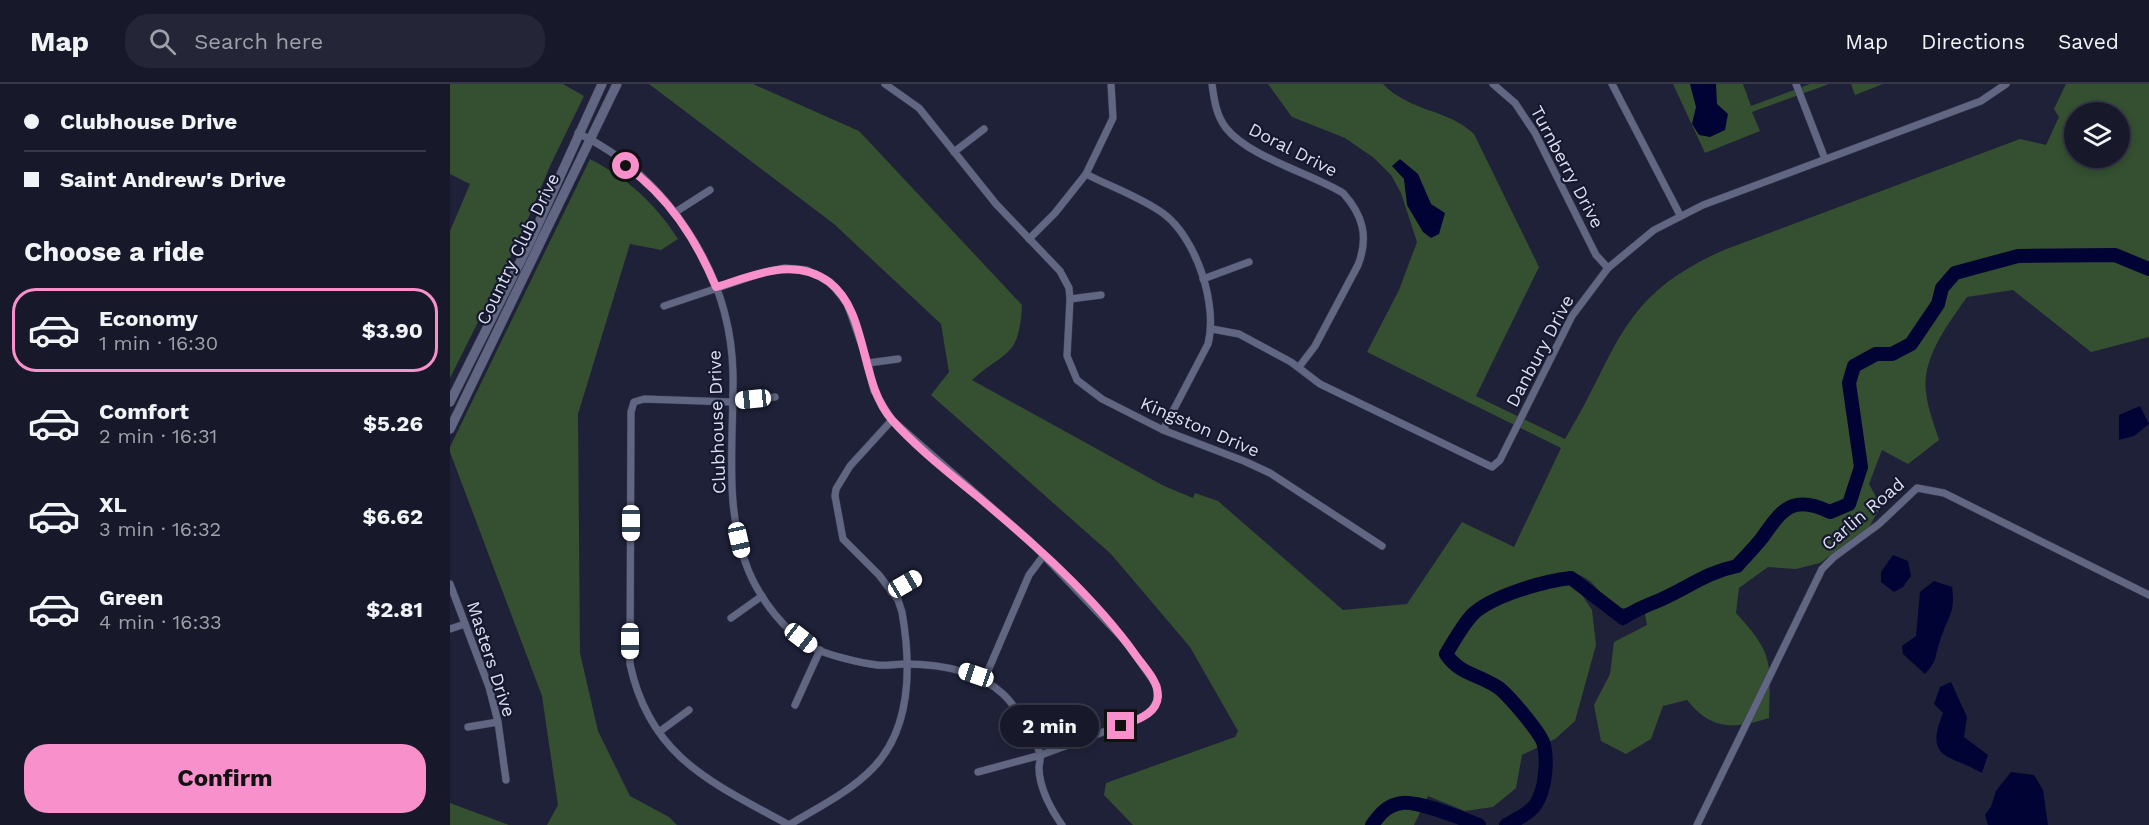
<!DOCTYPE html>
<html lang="en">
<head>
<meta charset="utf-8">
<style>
  body { margin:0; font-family:"Work Sans",sans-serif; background:#242637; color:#f1f3f6; height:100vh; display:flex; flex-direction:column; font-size:22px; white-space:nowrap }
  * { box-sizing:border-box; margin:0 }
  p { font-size:20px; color:#9ea0a9 }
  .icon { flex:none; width:33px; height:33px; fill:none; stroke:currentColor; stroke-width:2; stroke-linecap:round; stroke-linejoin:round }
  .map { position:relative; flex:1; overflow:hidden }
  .side { display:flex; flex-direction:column; background:#17192b; width:450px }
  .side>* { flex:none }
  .guide { display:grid; align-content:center; height:132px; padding:0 24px; background:#17192b }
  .tools { position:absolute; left:1614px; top:18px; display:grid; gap:12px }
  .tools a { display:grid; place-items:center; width:66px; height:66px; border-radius:50%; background:#17192b; box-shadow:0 3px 9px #0003,0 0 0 2px #363847; font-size:30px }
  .end { position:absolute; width:27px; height:27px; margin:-14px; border:8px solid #f890cc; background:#111; box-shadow:0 0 0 3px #111 }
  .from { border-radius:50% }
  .bubble { position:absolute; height:42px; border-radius:21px; background:#17192b; box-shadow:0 3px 9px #0003,0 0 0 2px #363847; font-size:20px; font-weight:700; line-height:42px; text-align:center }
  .car { position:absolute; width:18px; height:36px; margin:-18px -9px; border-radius:8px; box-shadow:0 0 4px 2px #0007; background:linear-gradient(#fff 24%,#345 0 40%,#fff 0 76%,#345 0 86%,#fff 0) }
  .guide b { display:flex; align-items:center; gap:21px; height:57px; font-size:22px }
  .guide b+b { border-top:2px solid #363847 }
  .guide i { width:15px; height:15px; background:#f1f3f6 }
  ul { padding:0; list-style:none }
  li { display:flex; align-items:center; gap:18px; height:84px; margin:0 12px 9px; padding:0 12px; border:3px solid transparent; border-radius:24px }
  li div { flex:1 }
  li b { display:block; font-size:22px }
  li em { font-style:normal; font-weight:700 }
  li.selected { border-color:#f890cc }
  li>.icon { width:54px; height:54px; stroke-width:1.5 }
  h2 { padding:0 24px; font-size:27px; line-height:72px }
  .action { display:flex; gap:12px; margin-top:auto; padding:12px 24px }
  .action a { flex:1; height:69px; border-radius:24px; background:#f890cc; color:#111; font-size:24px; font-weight:700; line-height:69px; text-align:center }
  header { display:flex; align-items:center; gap:36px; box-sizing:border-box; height:84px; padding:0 30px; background:#17192b; border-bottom:2px solid #363847 }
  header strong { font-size:28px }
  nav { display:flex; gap:33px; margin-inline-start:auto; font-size:21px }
  .search { width:420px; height:54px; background:#242637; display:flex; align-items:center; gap:15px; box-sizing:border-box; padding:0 21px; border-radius:24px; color:#9ea0a9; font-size:22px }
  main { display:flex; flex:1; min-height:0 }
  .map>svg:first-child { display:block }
  .green { fill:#345030; fill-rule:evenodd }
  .water { fill:#000333 }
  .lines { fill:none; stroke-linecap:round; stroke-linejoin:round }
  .river { stroke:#000333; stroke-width:14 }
  .minor-casing { stroke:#3c3d52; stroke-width:8 }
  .secondary-casing { stroke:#3c3d52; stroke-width:10 }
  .minor { stroke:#616682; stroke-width:7 }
  .secondary { stroke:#616682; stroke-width:9 }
  .route { stroke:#f890cc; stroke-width:8 }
  .labels { text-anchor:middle; stroke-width:4.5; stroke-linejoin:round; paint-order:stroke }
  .street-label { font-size:18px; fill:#dcdfef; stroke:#15182f }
</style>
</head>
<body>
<header>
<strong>Map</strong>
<div class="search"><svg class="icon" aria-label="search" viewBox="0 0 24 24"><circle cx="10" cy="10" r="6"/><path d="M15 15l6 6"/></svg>Search here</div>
<nav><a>Map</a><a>Directions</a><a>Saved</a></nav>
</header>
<main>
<section class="side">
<div class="guide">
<b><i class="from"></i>Clubhouse Drive</b>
<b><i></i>Saint Andrew's Drive</b>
</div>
<h2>Choose a ride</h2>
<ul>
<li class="selected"><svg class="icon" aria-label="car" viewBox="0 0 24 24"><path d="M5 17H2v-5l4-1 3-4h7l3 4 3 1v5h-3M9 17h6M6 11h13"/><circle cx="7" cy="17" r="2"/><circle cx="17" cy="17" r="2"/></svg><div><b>Economy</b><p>1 min · 16:30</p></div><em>$3.90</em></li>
<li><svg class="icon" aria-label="car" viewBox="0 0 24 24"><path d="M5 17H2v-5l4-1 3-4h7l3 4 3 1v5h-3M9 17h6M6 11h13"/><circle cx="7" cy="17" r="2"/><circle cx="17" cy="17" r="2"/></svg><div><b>Comfort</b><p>2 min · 16:31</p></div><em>$5.26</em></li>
<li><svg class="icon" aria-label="car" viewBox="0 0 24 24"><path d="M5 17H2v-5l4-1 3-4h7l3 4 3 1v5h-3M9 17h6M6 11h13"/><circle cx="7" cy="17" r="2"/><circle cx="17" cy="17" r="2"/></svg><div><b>XL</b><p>3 min · 16:32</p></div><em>$6.62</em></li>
<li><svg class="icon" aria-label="car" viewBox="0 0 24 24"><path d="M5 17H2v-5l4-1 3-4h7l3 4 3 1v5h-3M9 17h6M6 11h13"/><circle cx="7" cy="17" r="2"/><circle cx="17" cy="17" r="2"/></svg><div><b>Green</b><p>4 min · 16:33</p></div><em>$2.81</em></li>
</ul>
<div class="action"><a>Confirm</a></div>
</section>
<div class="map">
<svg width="1699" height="741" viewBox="0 0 1699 741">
  <rect width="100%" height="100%" fill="#1f2139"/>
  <g class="green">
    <path d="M0 0H113L134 12 100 82 70 154 0 294V147L20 100 0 90Z"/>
    <path d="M199 0H303L409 47 572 221C569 275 556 265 522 296L714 402 743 414 745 409 768 417 893 526 957 520 1012 438 1064 463 1111 364 917 268 949 206 967 158 951 109 941 91 924 74 895 54 842 33 818 0H933C960 28 998 25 1024 50L1089 183 1026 312 1115 355C1169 267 1167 213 1274 166L1570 55 1596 61 1609 33 1604 25 1616 0H1699V253L1641 268 1563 206 1517 213C1501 236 1480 263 1476 292 1473 312 1483 337 1489 356L1458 380 1432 366 1419 400 1431 422 1419 443 1370 479 1346 485 1318 483 1289 504 1286 529C1325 571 1320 579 1319 634 1284 645 1262 647 1237 616L1213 622 1201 655 1176 670 1151 657 1144 621 1160 590 1164 558 1197 541 1193 520C1148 536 1161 503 1127 490L1126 502 1142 526 1146 561 1125 637 1105 655 1072 671 1066 704 1043 723 1015 727 978 712 964 741H683L654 711 656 699 785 653 788 647 740 563 661 470 481 311 499 288 491 240 384 140ZM1624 28H1670V74H1624Z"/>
    <path d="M1223 0H1293L1301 22 1360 0H1379L1302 28 1310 47 1255 69Z"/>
    <path d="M1401 0H1433L1405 11Z"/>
    <path d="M140 75C178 95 205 119 228 155L211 166 180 160 128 330 130 569 148 647 180 712 219 733 227 741H97L108 721 92 612 0 368V363Z"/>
    <path d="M0 719 59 741H0Z"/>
  </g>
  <g class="water">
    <path d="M1240 0H1266L1267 20 1278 30 1275 46 1260 53 1249 51 1242 40 1246 23Z"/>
    <path d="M950 75 968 90 981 120 995 129 989 150 981 154 973 148 957 121 954 95 942 82Z"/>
    <path d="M1690 322 1699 340 1684 352 1669 356V331Z"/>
    <path d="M1443 471 1458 477 1461 492 1453 503 1444 508 1431 498V488Z"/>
    <path d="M1484 497 1502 503C1506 530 1497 533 1490 557 1484 574 1488 576 1475 590L1453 570 1452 562 1466 552 1470 508Z"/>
    <path d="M1501 598 1517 633 1514 653 1538 671 1532 689C1499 670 1474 676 1493 629L1484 620 1490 603Z"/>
    <path d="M1561 688 1584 691 1593 706 1598 741H1538L1535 731 1541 723 1546 707Z"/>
  </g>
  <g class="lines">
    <g class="river">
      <path d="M922 741C930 730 937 721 952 719 967 716 1013 735 1029 741"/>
      <path d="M1056 741C1066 736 1079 730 1086 720 1095 706 1098 678 1094 661 1092 650 1059 612 1049 604 1029 590 1010 591 996 570 1004 557 1012 542 1022 531 1041 512 1094 497 1121 494L1173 534C1185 526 1197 521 1210 516 1240 503 1254 489 1287 482 1295 473 1304 464 1312 454 1332 425 1343 410 1380 428L1399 420 1411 383 1399 299 1404 282 1426 270H1442L1461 260 1488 220 1492 204 1505 189 1568 172 1665 171 1699 185"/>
    </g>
    <defs>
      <g id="minor">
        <path d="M435 0 469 24 546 120 610 187 619 204 620 215 617 272 627 296 652 315 713 346 794 377 820 389 932 462"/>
        <path d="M762 0C764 15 766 31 776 44 799 73 860 89 893 109 913 131 919 153 908 181L865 262 849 283"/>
        <path d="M1043 0 1065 19 1085 49 1146 171 1158 184"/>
        <path d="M1162 0 1230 131"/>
        <path d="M1346 0 1375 75"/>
        <path d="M128 49C218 93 281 189 283 290 284 354 273 427 299 488 311 516 335 548 362 563 376 571 411 579 427 581 436 582 445 580 455 580 490 580 527 586 553 610 565 621 586 654 590 670 591 675 589 680 589 684 589 703 601 726 612 741"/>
        <path d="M504 68 534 45"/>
        <path d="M636 90C661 103 691 113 714 130 747 155 768 222 758 260L713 346"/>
        <path d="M224 129 260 106"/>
        <path d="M579 155 605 129 636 90 663 34 661 0"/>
        <path d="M753 195 799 178"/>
        <path d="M620 215 651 211"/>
        <path d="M214 222 315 188 335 184 357 186 380 198 397 219 418 279 424 307 442 336 579 456 677 559 707 602V617L702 626 691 634 591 671 528 688"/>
        <path d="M762 245 789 250 841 278 870 300 1042 383 1050 376 1122 232 1158 184 1204 146 1253 121 1531 17 1556 0"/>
        <path d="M418 279 448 275"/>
        <path d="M325 313 281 318 194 315 184 318 181 328 180 580C200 674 263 699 339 741"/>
        <path d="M0 500 39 603 48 638 56 696"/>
        <path d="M441 508 468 493"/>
        <path d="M281 534 312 512"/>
        <path d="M0 545 15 540"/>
        <path d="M534 596 579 491 594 471"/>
        <path d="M345 621 370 566"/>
        <path d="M18 643 48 638"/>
        <path d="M209 648 239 626"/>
        <path d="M339 741C367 724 400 708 423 684 462 644 461 580 452 528L448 516 429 491 393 455 385 412 386 405 400 382 442 336"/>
        <path d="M1247 741 1372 485 1384 473 1429 440 1467 404 1494 409 1699 511"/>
      </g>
      <g id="secondary">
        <path d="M0 318 82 154 152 0"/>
        <path d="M0 345 167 0"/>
      </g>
    </defs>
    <use href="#minor" class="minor-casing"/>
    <use href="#secondary" class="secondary-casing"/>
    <use href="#minor" class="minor"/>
    <use href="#secondary" class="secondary"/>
  </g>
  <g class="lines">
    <path class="route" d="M176 82C219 113 246 155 266 203 303 192 344 172 379 198 419 228 409 299 442 336 467 364 498 388 527 412 584 460 644 512 687 573 695 584 708 597 708 612 707 631 685 636 671 642"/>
  </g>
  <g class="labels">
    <g class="street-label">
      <text transform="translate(843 66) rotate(27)" y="6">Doral Drive</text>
      <text transform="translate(1117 83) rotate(62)" y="6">Turnberry Drive</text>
      <text transform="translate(68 165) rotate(-64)" y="6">Country Club Drive</text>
      <text transform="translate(1090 267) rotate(-62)" y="6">Danbury Drive</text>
      <text transform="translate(267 338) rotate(-92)" y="6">Clubhouse Drive</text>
      <text transform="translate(750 343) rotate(23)" y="6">Kingston Drive</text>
      <text transform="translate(1413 430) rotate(-40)" y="6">Carlin Road</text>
      <text transform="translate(41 575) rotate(72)" y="6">Masters Drive</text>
    </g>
  </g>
</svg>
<div class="tools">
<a><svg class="icon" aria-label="layers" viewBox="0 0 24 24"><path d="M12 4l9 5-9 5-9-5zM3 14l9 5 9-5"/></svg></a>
</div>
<i class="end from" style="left:176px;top:82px"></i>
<i class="end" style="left:671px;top:642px"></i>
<div class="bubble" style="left:550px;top:621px;width:99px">2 min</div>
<i class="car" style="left:303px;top:315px;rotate:264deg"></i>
<i class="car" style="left:181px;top:439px;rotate:180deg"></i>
<i class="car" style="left:289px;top:456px;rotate:167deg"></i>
<i class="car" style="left:455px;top:500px;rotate:60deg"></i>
<i class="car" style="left:351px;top:554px;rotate:128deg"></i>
<i class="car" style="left:180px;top:557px;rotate:180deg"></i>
<i class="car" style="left:526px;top:591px;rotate:289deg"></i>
</div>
</main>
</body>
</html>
